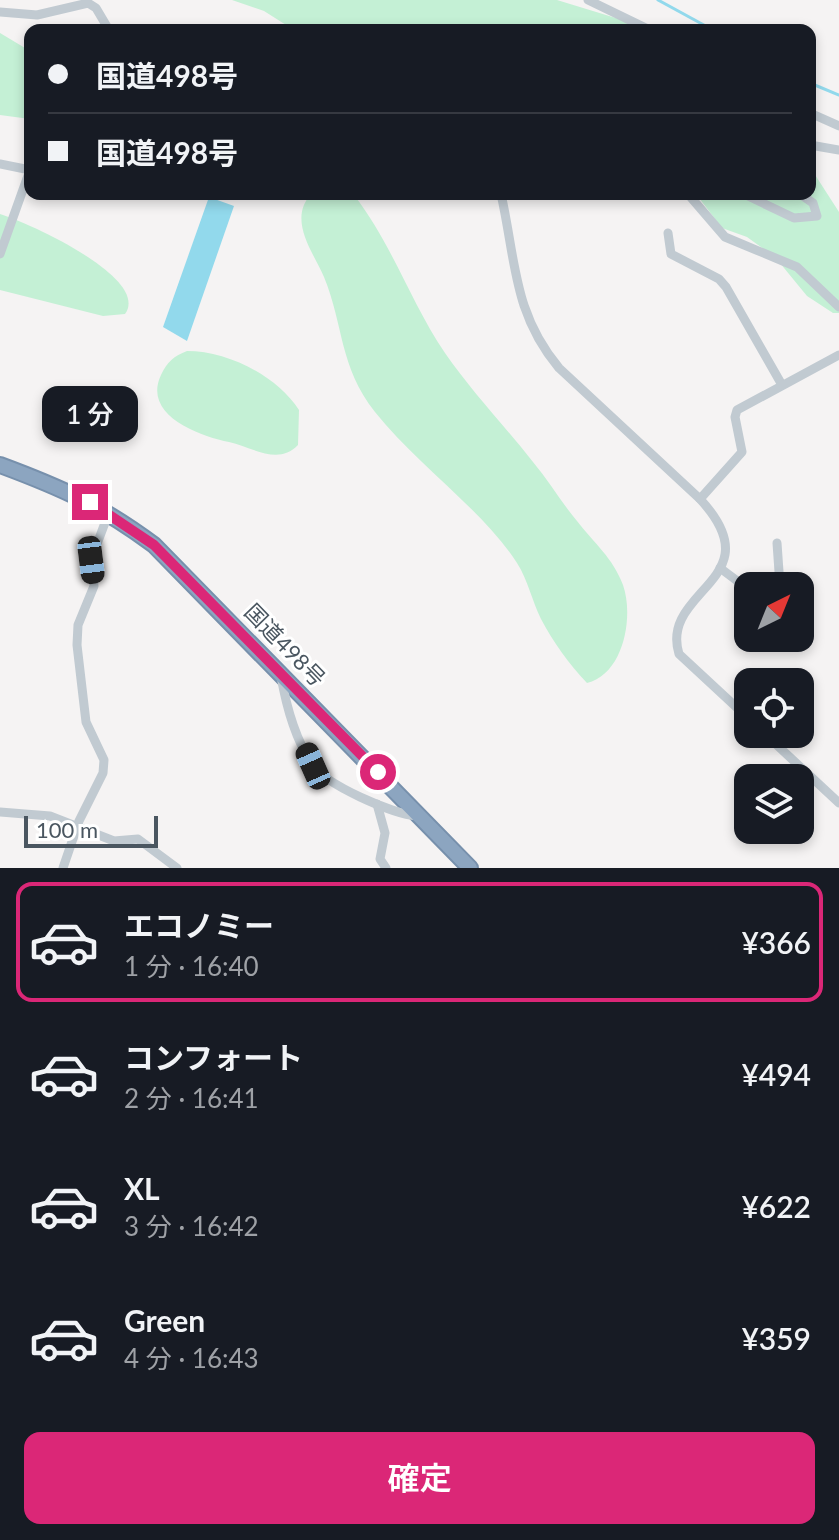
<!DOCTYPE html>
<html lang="ja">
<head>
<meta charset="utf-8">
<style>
  body { margin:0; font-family:Lato,"Noto Sans JP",sans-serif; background:#242831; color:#f1f3f6; height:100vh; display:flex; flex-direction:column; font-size:30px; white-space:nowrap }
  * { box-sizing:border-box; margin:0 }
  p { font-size:26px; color:#9ea1a6 }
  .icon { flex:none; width:44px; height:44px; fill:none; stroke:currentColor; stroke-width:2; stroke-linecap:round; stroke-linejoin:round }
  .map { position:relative; height:868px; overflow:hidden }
  .panel { display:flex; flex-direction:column; background:#171b24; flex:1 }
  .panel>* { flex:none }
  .top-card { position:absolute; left:24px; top:24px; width:792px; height:176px; border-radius:16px; box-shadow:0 4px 12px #0003; display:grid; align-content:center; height:176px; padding:0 24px; background:#171b24 }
  .needle { width:52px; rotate:43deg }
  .fabs { position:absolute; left:734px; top:572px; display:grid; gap:16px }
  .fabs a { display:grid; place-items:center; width:80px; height:80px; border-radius:16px; background:#171b24; box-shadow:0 4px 12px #0003; font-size:40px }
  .scale { position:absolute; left:24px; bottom:20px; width:134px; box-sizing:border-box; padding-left:8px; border:4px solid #4a5660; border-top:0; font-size:22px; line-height:28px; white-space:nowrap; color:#4a5660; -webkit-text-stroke:6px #fff; paint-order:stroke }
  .end { position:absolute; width:36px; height:36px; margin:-18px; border:10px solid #db2777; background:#fff; box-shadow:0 0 0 4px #fff }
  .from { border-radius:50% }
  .bubble { position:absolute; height:56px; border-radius:16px; background:#171b24; box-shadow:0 4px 12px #0003; font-size:26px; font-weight:600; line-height:56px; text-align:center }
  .car { position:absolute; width:24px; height:48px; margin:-24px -12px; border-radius:10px; box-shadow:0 0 6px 2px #0007; background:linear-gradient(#222 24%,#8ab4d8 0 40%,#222 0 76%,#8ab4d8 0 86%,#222 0) }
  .top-card b { display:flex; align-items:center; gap:28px; height:76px; font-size:30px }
  .top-card b+b { border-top:2px solid #363941 }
  .top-card i { width:20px; height:20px; background:#f1f3f6 }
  ul { padding:14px 0 0; list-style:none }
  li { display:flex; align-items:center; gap:24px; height:120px; margin:0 16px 12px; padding:0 8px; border:4px solid transparent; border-radius:16px }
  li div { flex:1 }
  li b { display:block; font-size:30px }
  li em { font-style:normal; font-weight:600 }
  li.active { border-color:#db2777 }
  li>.icon { width:72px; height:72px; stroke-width:1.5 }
  .button { display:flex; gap:16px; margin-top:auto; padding:16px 24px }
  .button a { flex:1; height:92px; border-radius:16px; background:#db2777; color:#fff; font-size:32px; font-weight:600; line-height:92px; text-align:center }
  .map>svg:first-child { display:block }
  .green { fill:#c4f0d5 }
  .water { fill:#92d9ec }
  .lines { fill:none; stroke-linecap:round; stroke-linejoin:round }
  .stream { stroke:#92d9ec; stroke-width:3 }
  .highway-casing { stroke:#7790ac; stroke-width:18 }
  .minor { stroke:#c1cad1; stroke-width:9 }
  .highway { stroke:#8ca5c0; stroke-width:14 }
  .route { stroke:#db2777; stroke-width:10 }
  .labels { text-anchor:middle; stroke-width:6; stroke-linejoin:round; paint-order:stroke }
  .street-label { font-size:22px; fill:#4a5660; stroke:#fff }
</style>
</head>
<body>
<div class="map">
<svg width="839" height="868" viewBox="0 0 839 868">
  <rect width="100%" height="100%" fill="#f5f3f3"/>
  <g class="green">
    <path d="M232 0H557L655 30H294L264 11Z"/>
    <path d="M0 33 30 51V119L0 115Z"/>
    <path d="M810 167 839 212V313H833L807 296 775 257 747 237 722 228 696 194H810Z"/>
    <path d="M311 194 354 195C392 244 411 303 445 353 472 392 504 425 533 462 549 481 561 502 577 521 594 543 613 558 623 585 634 616 624 674 587 683 569 664 553 642 541 619 532 601 528 580 517 563 484 511 416 464 375 412 339 366 344 326 324 277 312 250 288 220 311 194Z"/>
    <path d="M0 214C27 222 151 278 125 314L103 316 0 290Z"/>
    <path d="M187 351C228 351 277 376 299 410L298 445C278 466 252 447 229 442 199 436 142 415 161 375 167 362 174 356 187 351Z"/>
  </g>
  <path class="water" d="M209 197 234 206 187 341 163 327Z"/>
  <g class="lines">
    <g class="stream">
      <path d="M658 0 713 30"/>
      <path d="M810 83 839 95"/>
    </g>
    <defs>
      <path id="highway" d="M0 465C62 488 100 505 154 545L470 868"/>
    </defs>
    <use href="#highway" class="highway-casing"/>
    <g class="minor">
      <path d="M588 0 650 30"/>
      <path d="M0 12 37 15 88 3 96 8 109 30"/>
      <path d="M810 113 839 126"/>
      <path d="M810 145 839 150"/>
      <path d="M0 164 30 170"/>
      <path d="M501 194C516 261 513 313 559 368L700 499C775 580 659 589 679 654L748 718"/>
      <path d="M688 194 725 237 797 267 839 307"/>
      <path d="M744 194 794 218 817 216 813 203 800 194"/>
      <path d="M668 233 671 254 719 279 726 287 782 385"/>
      <path d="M0 254 30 170"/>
      <path d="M700 499 742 452 735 417 737 410 839 355"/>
      <path d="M777 543 780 586"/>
      <path d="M720 568 748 589"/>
      <path d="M281 676C286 705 296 740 312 764 325 785 393 814 417 816"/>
      <path d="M765 734 839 803"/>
      <path d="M377 804 385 833 380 859 386 868"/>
      <path d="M0 812 50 816 114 841 138 839 177 868"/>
      <path d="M63 868 79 821 103 773 104 760 86 722 77 645 78 625 94 586 91 560 109 512"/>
    </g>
    <use href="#highway" class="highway"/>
  </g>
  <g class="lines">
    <path class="route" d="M90 502 154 545 378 772"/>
  </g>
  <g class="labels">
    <g class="street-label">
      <text transform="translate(285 645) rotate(46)" y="8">国道498号</text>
    </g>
  </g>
</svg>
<div class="fabs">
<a><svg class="needle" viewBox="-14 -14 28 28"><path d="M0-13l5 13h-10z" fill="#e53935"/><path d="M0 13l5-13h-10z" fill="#9ea1a6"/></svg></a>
<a><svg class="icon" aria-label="locate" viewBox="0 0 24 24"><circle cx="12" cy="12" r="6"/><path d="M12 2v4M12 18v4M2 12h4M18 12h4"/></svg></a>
<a><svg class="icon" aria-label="layers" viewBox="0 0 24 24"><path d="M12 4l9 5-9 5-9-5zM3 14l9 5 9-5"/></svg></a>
</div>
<div class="scale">100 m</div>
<i class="end from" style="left:378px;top:772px"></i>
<i class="end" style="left:90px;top:502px"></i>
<div class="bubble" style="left:42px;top:386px;width:96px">1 分</div>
<i class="car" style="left:91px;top:560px;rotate:173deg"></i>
<i class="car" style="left:313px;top:766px;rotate:336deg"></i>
<div class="top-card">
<b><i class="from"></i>国道498号</b>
<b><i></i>国道498号</b>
</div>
</div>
<section class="panel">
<ul>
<li class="active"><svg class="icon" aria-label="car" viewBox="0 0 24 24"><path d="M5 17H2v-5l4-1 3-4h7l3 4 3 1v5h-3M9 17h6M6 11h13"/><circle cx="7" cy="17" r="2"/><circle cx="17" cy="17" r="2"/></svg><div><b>エコノミー</b><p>1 分 · 16:40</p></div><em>¥366</em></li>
<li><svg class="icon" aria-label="car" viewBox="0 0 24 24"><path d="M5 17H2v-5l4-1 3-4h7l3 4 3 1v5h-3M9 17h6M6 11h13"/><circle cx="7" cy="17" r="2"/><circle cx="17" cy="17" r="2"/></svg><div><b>コンフォート</b><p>2 分 · 16:41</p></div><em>¥494</em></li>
<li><svg class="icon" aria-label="car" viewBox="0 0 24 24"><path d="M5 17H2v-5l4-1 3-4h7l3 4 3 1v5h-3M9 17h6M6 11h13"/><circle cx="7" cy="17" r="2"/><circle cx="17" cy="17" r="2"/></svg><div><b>XL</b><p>3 分 · 16:42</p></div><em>¥622</em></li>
<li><svg class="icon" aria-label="car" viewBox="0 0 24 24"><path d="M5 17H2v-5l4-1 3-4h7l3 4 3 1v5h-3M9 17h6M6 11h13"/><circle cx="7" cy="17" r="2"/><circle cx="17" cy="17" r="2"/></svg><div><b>Green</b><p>4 分 · 16:43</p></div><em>¥359</em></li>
</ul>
<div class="button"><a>確定</a></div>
</section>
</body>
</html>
